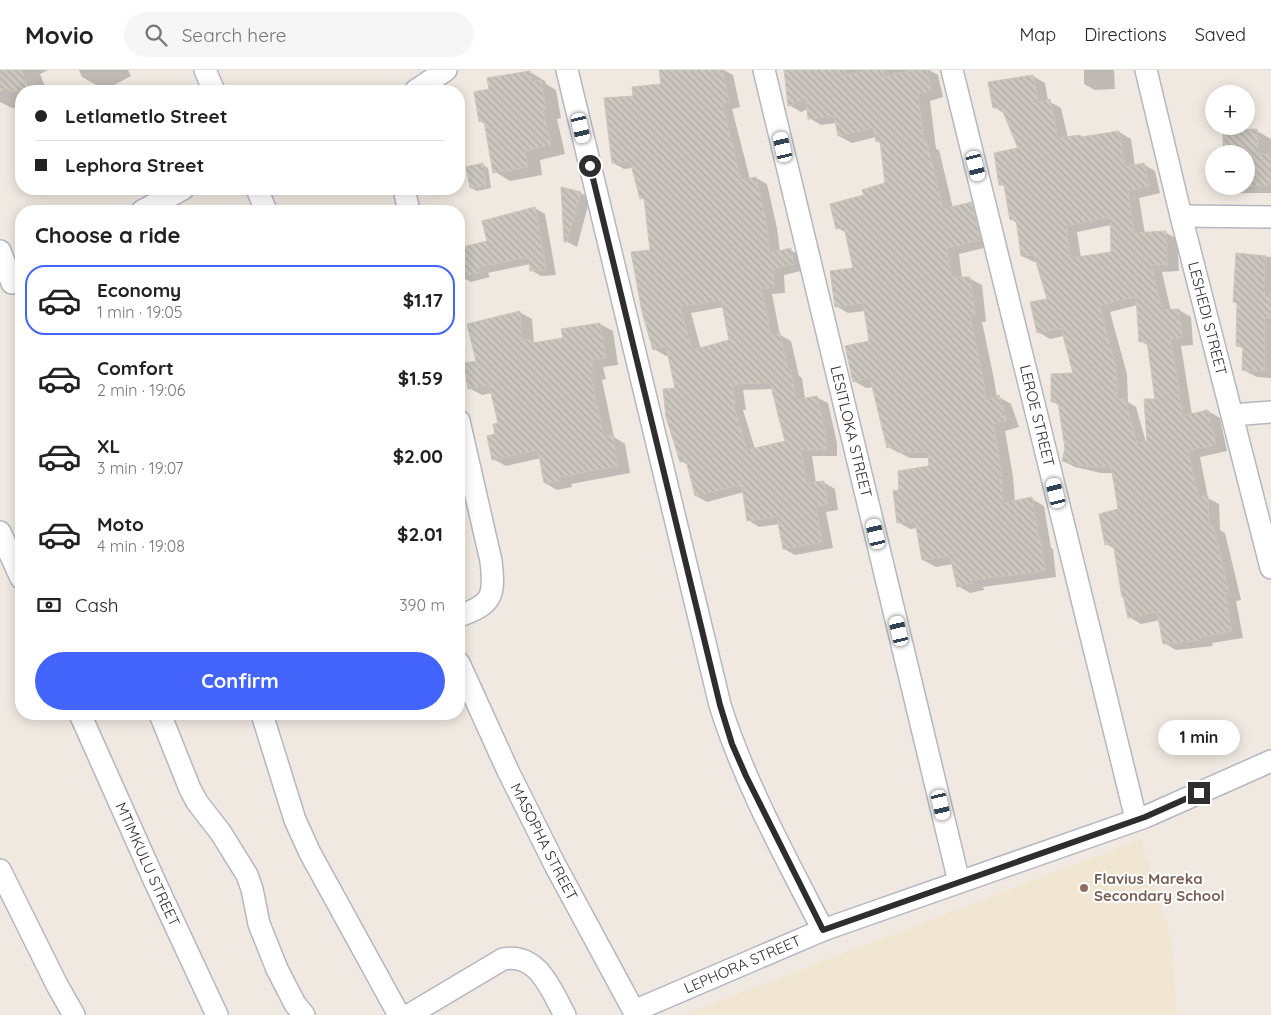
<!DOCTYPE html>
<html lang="en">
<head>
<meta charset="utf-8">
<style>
  body { margin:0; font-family:Quicksand,sans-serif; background:#f6f6f6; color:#222; height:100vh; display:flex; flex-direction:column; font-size:19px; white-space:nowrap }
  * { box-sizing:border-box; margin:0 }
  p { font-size:16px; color:#767676 }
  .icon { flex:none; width:28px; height:28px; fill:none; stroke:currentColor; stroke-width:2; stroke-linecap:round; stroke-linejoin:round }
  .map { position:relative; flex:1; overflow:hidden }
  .drawer { position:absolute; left:15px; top:135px; width:450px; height:515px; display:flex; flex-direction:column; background:#fff; border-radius:20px; box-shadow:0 2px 12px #0003 }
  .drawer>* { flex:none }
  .top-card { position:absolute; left:15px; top:15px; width:450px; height:110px; border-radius:20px; box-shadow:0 2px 12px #0003; display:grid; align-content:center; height:110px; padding:0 20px; background:#fff }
  .tools { position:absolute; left:1205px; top:15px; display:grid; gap:10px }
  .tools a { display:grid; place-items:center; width:50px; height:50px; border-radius:50%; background:#fff; box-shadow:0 2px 12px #0003; font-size:25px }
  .end { position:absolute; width:22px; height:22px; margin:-11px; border:6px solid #2e2e2e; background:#fff; box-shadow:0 0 0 2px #fff }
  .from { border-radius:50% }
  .bubble { position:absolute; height:35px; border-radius:18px; background:#fff; box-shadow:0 2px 12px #0003; font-size:16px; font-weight:700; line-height:35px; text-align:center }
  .car { position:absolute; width:15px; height:30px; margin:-15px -8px; border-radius:6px; box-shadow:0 0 4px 1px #0007; background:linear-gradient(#fff 24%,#345 0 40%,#fff 0 76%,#345 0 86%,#fff 0) }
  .top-card b { display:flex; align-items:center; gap:18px; height:48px; font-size:19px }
  .top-card b+b { border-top:1px solid #e0e0e0 }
  .top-card i { width:12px; height:12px; background:#222 }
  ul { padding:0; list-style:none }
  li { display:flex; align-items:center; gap:15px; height:70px; margin:0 10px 8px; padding:0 10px; border:2px solid transparent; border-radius:20px }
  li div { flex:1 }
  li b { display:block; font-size:19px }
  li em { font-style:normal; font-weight:700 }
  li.active { border-color:#4264fb }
  li>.icon { width:45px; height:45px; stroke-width:1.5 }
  h2 { padding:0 20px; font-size:22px; line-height:60px }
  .pay { display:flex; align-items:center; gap:12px; height:55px; padding:0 20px; font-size:19px }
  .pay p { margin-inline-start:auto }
  .primary-button { display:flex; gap:10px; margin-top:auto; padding:10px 20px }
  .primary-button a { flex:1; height:58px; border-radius:30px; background:#4264fb; color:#fff; font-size:20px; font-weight:700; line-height:58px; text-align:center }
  header { display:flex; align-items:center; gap:30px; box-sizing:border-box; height:70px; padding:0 25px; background:#fff; border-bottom:1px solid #e0e0e0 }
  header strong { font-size:24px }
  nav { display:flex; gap:28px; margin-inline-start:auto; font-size:18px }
  .search { width:350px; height:45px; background:#f6f6f6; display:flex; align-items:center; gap:12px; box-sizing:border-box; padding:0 18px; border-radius:28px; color:#767676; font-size:19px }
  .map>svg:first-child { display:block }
  .education { fill:#f0e6d1 }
  .shadow { fill:#0003; fill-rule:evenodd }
  .building { fill:url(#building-back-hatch); stroke:#cbc5ba; fill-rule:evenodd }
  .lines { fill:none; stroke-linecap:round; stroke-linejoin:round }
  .minor-casing { stroke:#b4b7c1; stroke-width:24 }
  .minor { stroke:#fff; stroke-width:21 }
  .route { stroke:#2e2e2e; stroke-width:6 }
  .education-dot { fill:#8d6e63; stroke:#fff; stroke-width:2 }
  .labels { text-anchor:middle; stroke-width:4; stroke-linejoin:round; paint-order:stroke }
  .street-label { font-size:15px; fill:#2e2e2e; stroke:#fff }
  .education-label { font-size:15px; font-weight:bold; fill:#785e54; stroke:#fff; text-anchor:start }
</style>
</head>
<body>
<header>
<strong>Movio</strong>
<div class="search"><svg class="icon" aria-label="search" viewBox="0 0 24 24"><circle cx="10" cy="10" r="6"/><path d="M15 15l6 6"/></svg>Search here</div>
<nav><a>Map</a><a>Directions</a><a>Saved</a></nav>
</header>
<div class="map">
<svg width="1271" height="945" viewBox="0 0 1271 945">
  <defs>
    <pattern id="building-back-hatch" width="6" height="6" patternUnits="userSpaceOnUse" patternTransform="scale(1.25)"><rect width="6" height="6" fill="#cbc7bf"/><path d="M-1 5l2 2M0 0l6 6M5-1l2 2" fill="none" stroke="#afaba4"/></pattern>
  </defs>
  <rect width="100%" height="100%" fill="#efe9e1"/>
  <path class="education" d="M1141 769 1171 867 1177 945H683Z"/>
  <g class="shadow">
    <path d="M0 0H48L40 4 47 21H21V39L17 37 12 38 0 32Z"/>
    <path d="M79 0H128L131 6 105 20 82 7Z"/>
    <path d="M661 0H724L733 5 740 37 732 39 750 109 756 108 767 114 777 158 780 182 790 180 802 186 805 200 784 205 785 223 772 224 780 265 791 271 799 306 802 308 805 329 816 327 828 333 837 373V386H812L816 413 823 412 835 419 838 440 826 442 833 478 795 485 784 479 780 454 759 457 748 450 744 422 707 432 696 426 688 395 681 391 677 319 669 285 666 286 654 279 651 181 646 130 641 128 633 98 624 99 613 93 635 27 662 15ZM724 237 731 271 701 279 691 243ZM773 319 787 372 755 379 743 340H746L743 320Z"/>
    <path d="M786 0H911V2L929 0 938 5 943 27 930 31 936 79 939 80 953 138 971 133 984 140 992 176 959 184 962 208H969L982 215 986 252H982L994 309 997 328 999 327 1011 334 1019 357 1005 361 1013 407 1015 432 1032 429 1044 436 1051 478 1053 479 1056 507 983 517 984 520 970 523 958 516 953 494 936 497 923 490 918 458 910 459 898 452 900 421 930 398V388H910L888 377 874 317 866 318 854 311 870 272 865 241 848 243 836 236 855 199 847 163 837 158 865 126 887 114 882 74 877 71 876 67 852 73 839 66 837 53 821 55 809 48 808 39 801 42 789 35Z"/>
    <path d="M1084 0H1114L1115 19 1095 20 1084 14Z"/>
    <path d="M530 2 545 11 546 14 556 20 561 48 557 49 565 84 540 90 542 105 510 111 495 102 486 55 480 51 490 20 488 9Z"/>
    <path d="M1033 6 1045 13 1048 31 1061 38 1068 68 1080 66 1083 68 1119 62 1131 69 1135 96 1143 94 1155 101 1160 123 1139 128 1145 164 1165 162 1177 169 1179 201 1162 202 1171 241 1179 240 1191 247 1193 275 1181 276 1192 345 1208 341 1220 348 1227 381 1200 387 1208 428 1219 434 1220 460 1225 463 1241 530 1236 531 1243 568 1212 573 1213 576 1176 580 1164 573 1160 550 1141 554 1129 547 1115 479 1106 474 1119 440 1114 403H1101L1075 397 1063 391 1066 379 1060 336 1053 332 1075 304 1064 266 1050 269 1038 262 1048 229 1037 192H1034L1022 186 1018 154 1011 149 1006 117 1001 115 1020 79 1005 44 994 37 990 13ZM1111 155 1113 183 1081 188 1077 162ZM1137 235 1140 271 1149 276 1156 330 1148 372H1146L1136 337 1128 332 1127 304 1110 242Z"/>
    <path d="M1224 61H1257L1271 69V123H1239L1227 116H1246V84Z"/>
    <path d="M483 95 488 98 491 118 477 121 471 118Z"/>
    <path d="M580 123 590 128 577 177 566 171Z"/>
    <path d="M535 138 545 144 556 205 541 206 531 200 530 194 488 203 490 207 471 212 460 206 459 180 488 172Z"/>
    <path d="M1237 185 1271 187V308L1257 307 1243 300 1244 279 1238 276V234L1234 231Z"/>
    <path d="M519 242 532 249 534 273 535 274 564 269 600 254 613 261 618 295 603 297 606 309 602 310 614 367 625 374 630 403 571 414 572 417 557 420 545 413 541 388 506 396 493 389 499 354 492 323 482 325 469 318 478 292Z"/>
  </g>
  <g class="building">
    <path d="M0 0H21L30 21H9L8 18 0 21Z"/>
    <path d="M659 0H722L729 31 722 33 741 110 756 107 766 151 770 183 791 178 794 194 773 199 774 218H761L771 265 780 263 788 300H791L796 330 817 326 826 366V380H801L806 413 824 411 827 434 816 436 822 472 783 479 777 447 747 451 742 417H740V415L695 426 686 390 680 392 666 347 663 319 675 318 666 276 653 280 642 242 631 182 650 180 644 128 640 129 630 91 612 93 604 28 633 26 632 17 661 14ZM721 230 729 270 692 280 680 237ZM770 313 785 371 747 380 733 334H735L732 314Z"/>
    <path d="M784 0H845V6L869 0H883L884 7 913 0H927L931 21 918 24 924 73 927 72 943 139 972 132 981 170 947 178 951 207H970L975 245 970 246 982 302 986 330 999 325 1007 350 993 354 1001 399 1003 433 1032 427 1039 470H1041L1045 501 972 510 973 513 957 517 950 486 922 490 915 451 897 453 893 421 899 420 898 401 929 396 928 382H897L896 376 887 378 870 308 853 312 845 276 869 271 863 233 835 237 830 201 853 198 844 157 836 159 830 134 864 125 862 120 885 113 880 71 876 72 873 58 838 66 834 46 808 49 806 28 788 36Z"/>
    <path d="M530 1 532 12 541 10 546 40H543L551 75 525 81 528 97 493 103 484 51 479 52 474 22 489 19 487 8Z"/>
    <path d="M1033 5 1038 32 1050 29 1058 68 1080 65 1081 67 1119 61 1125 97 1144 93 1149 116 1128 121 1134 163 1166 161 1167 195H1151L1162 240 1179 239 1182 268 1170 269 1179 319 1182 346 1208 340 1216 375 1188 381 1198 426H1208L1209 456 1213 455 1229 523 1225 524 1232 561 1201 567V570L1163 574 1157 542 1128 548 1123 526 1122 527 1113 473 1105 475 1099 444 1118 439 1111 396 1089 397 1062 391 1065 379 1058 332H1051V304L1073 303 1061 258 1037 263 1030 232 1047 229 1034 185 1021 186 1016 149 1010 150 1004 115H999L994 83 1018 78 1001 37 993 38 988 12ZM1110 147 1111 182 1070 188 1066 156ZM1136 227 1139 272 1147 271 1155 329H1144L1147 371 1137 373 1125 329H1117L1116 297 1099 235Z"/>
    <path d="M1257 59 1258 84H1271V116H1246V84H1223V60Z"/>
    <path d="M483 93 486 116 470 118 466 97Z"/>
    <path d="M561 117 581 122 567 172H564Z"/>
    <path d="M535 137 546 200 530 201 529 187 479 197 480 202 459 207V178L487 171 482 151Z"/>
    <path d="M1236 183 1266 186 1264 223 1271 224V235L1270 248 1265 247V301L1242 300 1243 276H1236L1237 233 1233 232Z"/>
    <path d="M520 241 522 271 531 270 532 273 563 268 561 259 600 253 606 288 591 290 594 302 590 303 604 367 613 365 618 396 559 407 560 411 544 413 538 380 492 390 487 366 495 364 493 354 498 353 489 315 468 319 464 293 476 291 467 254Z"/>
  </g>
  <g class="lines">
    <defs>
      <g id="minor">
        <path d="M205 0 214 21"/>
        <path d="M567 0 720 635C745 714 785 786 823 860"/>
        <path id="s1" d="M764 0 959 812"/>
        <path id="s2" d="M952 0 1136 749"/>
        <path id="s3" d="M1146 0 1181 146 1271 498"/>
        <path d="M415 21 446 0"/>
        <path d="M257 119 266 141"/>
        <path d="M404 119 409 141"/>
        <path d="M142 141 183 119"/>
        <path d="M1181 146 1271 147"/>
        <path d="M0 181 12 213"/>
        <path d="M1232 345 1271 342"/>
        <path d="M459 351 491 491C495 526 493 534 459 546"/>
        <path d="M0 462 21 508"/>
        <path id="s4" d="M459 593 508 701 555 795 636 945"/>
        <path id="s5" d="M80 644 155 812 217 945"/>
        <path d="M160 644 190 719 197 732 221 763 247 805 252 819 259 854 277 899 295 934 304 945"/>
        <path d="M262 644 295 750 310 783 399 945"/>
        <path d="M0 800 57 915 74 945"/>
        <path id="s6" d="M634 941 823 860 1145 747 1271 691"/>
        <path d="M409 945 503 889C538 882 551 920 565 945"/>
      </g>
    </defs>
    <use href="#minor" class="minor-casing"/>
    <use href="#minor" class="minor"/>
  </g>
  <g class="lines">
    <path class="route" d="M590 96 720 635 732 674 746 706 823 860 1145 747 1199 723"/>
  </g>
  <circle class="education-dot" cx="1084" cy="818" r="5"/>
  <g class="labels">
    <g class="street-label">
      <text dy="5" stroke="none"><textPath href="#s3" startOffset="256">LESHEDI STREET</textPath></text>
      <text dy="5" stroke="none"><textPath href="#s2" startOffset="356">LEROE STREET</textPath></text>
      <text dy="5" stroke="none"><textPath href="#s1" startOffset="372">LESITLOKA STREET</textPath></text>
      <text dy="5" stroke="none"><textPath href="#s4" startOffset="198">MASOPHA STREET</textPath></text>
      <text dy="5" stroke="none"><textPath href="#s5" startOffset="165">MTIMKULU STREET</textPath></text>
      <text dy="5" stroke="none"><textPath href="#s6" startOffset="118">LEPHORA STREET</textPath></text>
    </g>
    <g class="education-label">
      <text x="1094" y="814">Flavius Mareka<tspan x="1094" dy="17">Secondary School</tspan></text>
    </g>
  </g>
</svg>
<div class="tools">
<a>+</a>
<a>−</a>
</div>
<i class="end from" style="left:590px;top:96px"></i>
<i class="end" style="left:1199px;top:723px"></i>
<div class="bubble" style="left:1158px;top:650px;width:82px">1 min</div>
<i class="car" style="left:581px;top:58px;rotate:167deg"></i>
<i class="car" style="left:783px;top:77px;rotate:347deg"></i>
<i class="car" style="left:976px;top:96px;rotate:166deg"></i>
<i class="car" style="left:1056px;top:423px;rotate:346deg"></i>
<i class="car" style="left:876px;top:464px;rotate:347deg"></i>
<i class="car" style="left:899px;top:561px;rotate:347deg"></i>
<i class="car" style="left:941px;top:735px;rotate:167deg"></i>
<div class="top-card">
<b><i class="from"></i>Letlametlo Street</b>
<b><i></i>Lephora Street</b>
</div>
<section class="drawer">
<h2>Choose a ride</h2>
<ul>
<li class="active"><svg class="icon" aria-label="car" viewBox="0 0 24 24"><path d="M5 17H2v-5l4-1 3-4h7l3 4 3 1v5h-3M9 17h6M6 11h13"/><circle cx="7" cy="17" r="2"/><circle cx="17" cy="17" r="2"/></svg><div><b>Economy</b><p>1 min · 19:05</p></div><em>$1.17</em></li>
<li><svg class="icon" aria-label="car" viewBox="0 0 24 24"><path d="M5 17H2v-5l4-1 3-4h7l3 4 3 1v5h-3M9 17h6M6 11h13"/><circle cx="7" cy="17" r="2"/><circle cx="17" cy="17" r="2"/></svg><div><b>Comfort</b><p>2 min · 19:06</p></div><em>$1.59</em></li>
<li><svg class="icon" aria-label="car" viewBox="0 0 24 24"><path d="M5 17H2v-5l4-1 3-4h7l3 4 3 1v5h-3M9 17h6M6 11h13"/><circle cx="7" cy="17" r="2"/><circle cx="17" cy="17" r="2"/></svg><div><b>XL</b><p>3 min · 19:07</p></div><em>$2.00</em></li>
<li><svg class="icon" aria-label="car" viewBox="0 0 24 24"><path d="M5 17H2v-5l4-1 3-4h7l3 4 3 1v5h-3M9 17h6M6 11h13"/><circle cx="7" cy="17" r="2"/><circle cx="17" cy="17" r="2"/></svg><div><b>Moto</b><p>4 min · 19:08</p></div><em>$2.01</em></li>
</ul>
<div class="pay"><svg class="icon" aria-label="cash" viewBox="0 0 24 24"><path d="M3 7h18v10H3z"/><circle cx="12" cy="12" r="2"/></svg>Cash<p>390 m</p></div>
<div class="primary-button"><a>Confirm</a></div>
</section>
</div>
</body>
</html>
